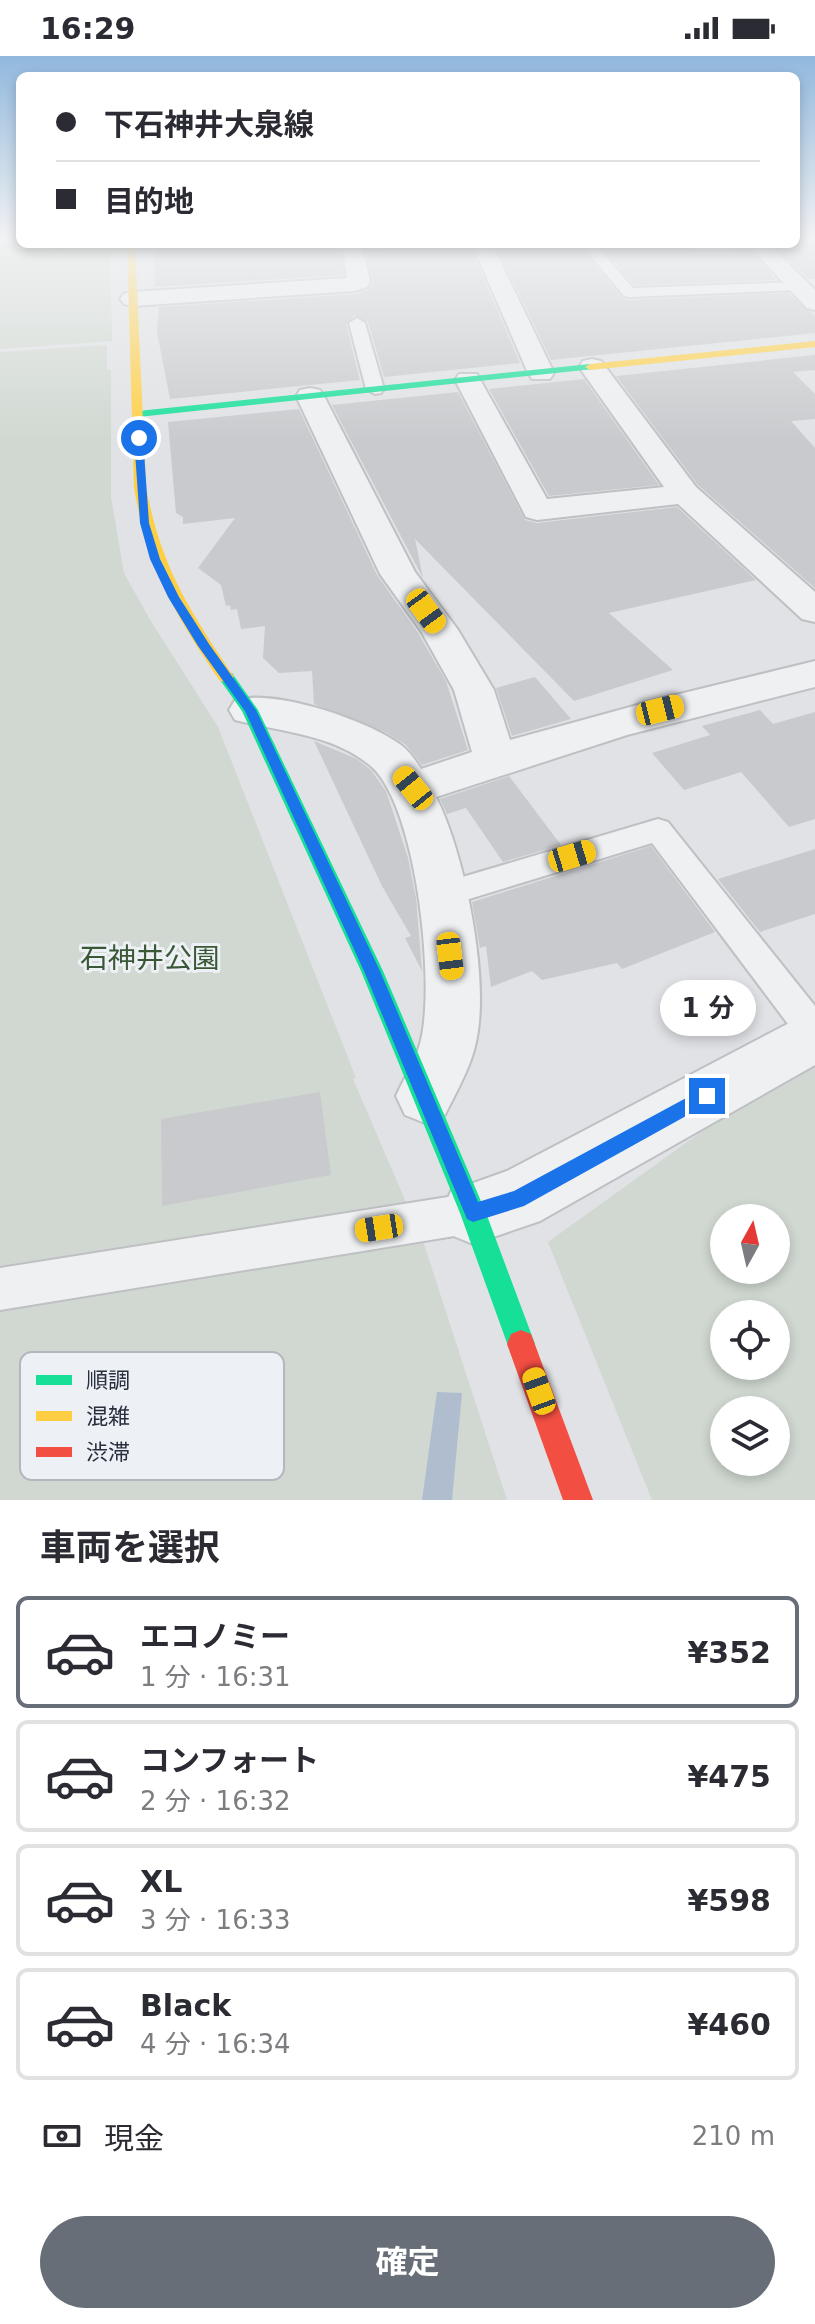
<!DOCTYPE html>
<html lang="ja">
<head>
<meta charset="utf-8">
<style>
  body { margin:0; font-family:"DejaVu Sans","Noto Sans JP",sans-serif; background:#f7f7f7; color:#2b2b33; height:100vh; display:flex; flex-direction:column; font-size:30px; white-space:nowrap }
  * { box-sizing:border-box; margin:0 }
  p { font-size:26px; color:#7c7c81 }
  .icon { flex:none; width:44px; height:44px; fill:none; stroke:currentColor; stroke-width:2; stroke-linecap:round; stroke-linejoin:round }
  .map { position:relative; height:1444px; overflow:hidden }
  .details { display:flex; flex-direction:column; background:#fff; flex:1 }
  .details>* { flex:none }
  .guide { position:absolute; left:16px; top:16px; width:784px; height:176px; border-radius:12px; box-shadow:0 4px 12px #0003; display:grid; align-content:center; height:176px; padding:0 40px; background:#fff }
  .needle { width:52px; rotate:8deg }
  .tools { position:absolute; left:710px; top:1148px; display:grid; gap:16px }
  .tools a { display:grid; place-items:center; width:80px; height:80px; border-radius:50%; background:#fff; box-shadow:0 4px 12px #0003; font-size:40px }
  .end { position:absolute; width:36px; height:36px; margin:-18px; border:10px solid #1a73e8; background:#fff; box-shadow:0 0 0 4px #fff }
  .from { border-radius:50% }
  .bubble { position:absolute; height:56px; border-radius:28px; background:#fff; box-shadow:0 4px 12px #0003; font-size:26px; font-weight:700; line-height:56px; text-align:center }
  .car { position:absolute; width:24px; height:48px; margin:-24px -12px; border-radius:10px; box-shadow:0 0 6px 2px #0007; background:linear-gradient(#f5c518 24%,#345 0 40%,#f5c518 0 76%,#345 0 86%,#f5c518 0) }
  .guide b { display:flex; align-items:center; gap:28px; height:76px; font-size:30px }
  .guide b+b { border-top:2px solid #e1e1e2 }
  .guide i { width:20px; height:20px; background:#2b2b33 }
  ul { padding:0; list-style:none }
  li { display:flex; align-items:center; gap:24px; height:112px; margin:0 16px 12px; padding:0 24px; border:4px solid #e1e1e2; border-radius:12px }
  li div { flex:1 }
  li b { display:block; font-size:30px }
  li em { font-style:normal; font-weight:700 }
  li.selected { border-color:#686e78 }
  li>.icon { width:72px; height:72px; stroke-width:1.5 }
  h2 { padding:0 40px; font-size:36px; line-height:96px }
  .pay { display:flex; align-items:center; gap:20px; height:88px; padding:0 40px; font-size:30px }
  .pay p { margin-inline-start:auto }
  .primary-button { display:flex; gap:16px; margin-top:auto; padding:16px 40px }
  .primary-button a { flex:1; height:92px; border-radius:48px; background:#686e78; color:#fff; font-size:32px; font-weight:700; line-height:92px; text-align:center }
  .status { display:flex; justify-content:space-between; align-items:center; height:56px; padding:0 40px; background:#fff; direction:ltr }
  .status svg { height:22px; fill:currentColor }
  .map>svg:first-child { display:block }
  .green { fill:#d0d8d1; fill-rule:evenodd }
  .water { fill:#afbdcf }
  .building { fill:#c8cacd }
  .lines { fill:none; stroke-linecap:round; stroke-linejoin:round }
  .lane-casing { stroke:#bec0c3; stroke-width:4 }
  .street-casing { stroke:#bec0c3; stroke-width:4 }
  .lane { fill:#eff0f2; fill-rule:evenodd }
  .street { fill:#eff0f2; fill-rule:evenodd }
  .fast { fill:#16e098; fill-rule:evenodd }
  .slow { fill:#ffcf43; fill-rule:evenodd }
  .jam { fill:#f24e42; fill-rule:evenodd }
  .route { fill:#1a73e8 }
  .labels { text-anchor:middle; stroke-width:6; stroke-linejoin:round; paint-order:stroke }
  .park-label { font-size:28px; fill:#3b5836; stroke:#edf0f5 }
  .key { fill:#edf0f5; stroke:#b2b6be; stroke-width:2 }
  .key-label { font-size:22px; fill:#282f3d }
</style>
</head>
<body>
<div class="status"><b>16:29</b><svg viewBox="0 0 49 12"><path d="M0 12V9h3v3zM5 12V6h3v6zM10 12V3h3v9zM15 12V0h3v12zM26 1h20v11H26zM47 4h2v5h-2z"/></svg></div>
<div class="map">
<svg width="815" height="1444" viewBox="0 0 815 1444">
  <rect width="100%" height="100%" fill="#e0e2e5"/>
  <g class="green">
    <path d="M20 186 110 188 112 285 0 293V187Z"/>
    <path d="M107 289V313L111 314V441L124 517 149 562 218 671 356 1022 353 1023 424 1188 507 1444H0V296Z"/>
    <path d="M815 994V1444H652L548 1186ZM724 1162H776V1214H724ZM724 1258H776V1310H724ZM724 1354H776V1406H724Z"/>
  </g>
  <path class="water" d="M437 1336 462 1337 452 1444H422Z"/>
  <g class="building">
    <path d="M155 188H332V195L340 194 344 219 155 231Z"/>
    <path d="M451 188H469L520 307 384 321 368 266 355 259 346 268 360 324 170 343 157 276 159 251 356 238 368 234 373 228 366 193Z"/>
    <path d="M495 188H578L622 242 628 244 788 237 815 260V277L551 304Z"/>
    <path d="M599 188H679L700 198 751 196 776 224 634 229Z"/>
    <path d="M773 188H815V223H808Z"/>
    <path d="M815 299V314L793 316 815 338V363L791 365 815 392V532L698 429 616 320Z"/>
    <path d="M584 323 659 429 549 440 489 333Z"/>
    <path d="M458 336 525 464 537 467 677 451 756 524 609 557 673 614 574 645 415 483 423 522 332 349Z"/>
    <path d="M299 353 377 519 418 577 446 625 468 694 422 709 406 689 387 677 314 648 312 615 279 617 263 602 265 570 241 573 237 553 231 554 230 549 226 550 221 529 198 512 235 462 183 468V461L176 457 168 366Z"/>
    <path d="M535 621 571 663 512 680 496 632Z"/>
    <path d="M760 654 773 668 815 656V763L789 771 741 716 684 734 652 697 710 679 702 670Z"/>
    <path d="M314 685 357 703 371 714 386 735 408 802 416 842 422 915 405 882 411 880 382 830Z"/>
    <path d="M509 720 561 789 503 806 466 752 447 758 440 743Z"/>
    <path d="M651 790 715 876 622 913 617 907 542 924 532 915 491 931 486 890 480 892 472 846Z"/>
    <path d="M815 793V858L760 876 718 823Z"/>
    <path d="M320 1036 331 1119 162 1150 161 1063Z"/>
  </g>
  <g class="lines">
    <defs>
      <g id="lane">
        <path d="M20 187V188H67L60 192 15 194 13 191Z"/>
        <path d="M581 188H595L633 232 797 226 804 230 797 234 629 241 624 240Z"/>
        <path d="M682 188H764L765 189 758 193 700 195Z"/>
        <path d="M357 262 365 267 384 333 381 337 375 338 366 333 349 267Z"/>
        <path d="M658 763 668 766 815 950V992L803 988 652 787 443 851 432 848 427 839 432 830Z"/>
        <path d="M473 1137 487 1143 493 1157 487 1171 473 1177 0 1254V1212Z"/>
      </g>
      <g id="street">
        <path d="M342 188H362L370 226 367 231 355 235 132 250 124 248 120 243 124 238 132 236 347 222Z"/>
        <path d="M472 188H492L554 317 550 323H532L528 317Z"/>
        <path d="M747 188H769L815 234V254L807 252Z"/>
        <path d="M592 303 601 305 696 431 815 536V566L802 563 678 448 537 464 526 461 455 324 459 318H477L547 443 664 431 579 311 583 305Z"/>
        <path d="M310 332 320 334 324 340 415 516 458 574 494 634 510 684 663 642 815 605V631L627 679 436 741C465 798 490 923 476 986 471 1011 456 1036 445 1059L425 1067 405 1059 396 1040C404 1022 417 1003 421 984 435 925 417 755 373 712 336 678 281 676 235 664L229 654 235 644C276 633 367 664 401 689 409 695 416 705 421 713L472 696 454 634 421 575 380 518 296 340 300 334Z"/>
        <path d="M815 956V1009L540 1165 473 1188 451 1179 442 1157 451 1135 507 1115 795 964Z"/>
      </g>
    </defs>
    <use href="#lane" class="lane-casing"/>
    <use href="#street" class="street-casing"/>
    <use href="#lane" class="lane"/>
    <use href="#street" class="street"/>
    <g class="fast">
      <path d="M590 308 595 311 594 313 138 361 132 358 138 355Z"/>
      <path d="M226 616 232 617 258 654 383 915 486 1157 535 1288 531 1298 521 1302 511 1298 460 1157 361 915 242 655 218 621Z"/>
    </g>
    <g class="slow">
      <path d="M127 188H135L146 431C161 512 190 555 234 621L226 626 220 625C176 561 146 508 134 431Z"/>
      <path d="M815 285V291L590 314 585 311 590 308Z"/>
    </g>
    <path class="jam" d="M521 1274 531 1278 593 1444H563L507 1288 511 1278Z"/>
  </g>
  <linearGradient id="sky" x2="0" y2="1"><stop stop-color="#91b8de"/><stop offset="0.47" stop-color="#f1f2f3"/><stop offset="1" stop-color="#f1f2f3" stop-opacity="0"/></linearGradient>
  <rect width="815" height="386" fill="url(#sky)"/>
  <path class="route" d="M139 380 143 382 149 467 160 503 179 541 209 588 256 654 380 915 478 1146 514 1135 701 1034H713L716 1040 713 1045 524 1150 473 1166 467 1163 364 915 245 655 198 590 168 541 150 503 140 467 134 382Z"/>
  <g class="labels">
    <g class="park-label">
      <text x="150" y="912">石神井公園</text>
    </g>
  </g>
  <rect x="20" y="1296" width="264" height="128" rx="12" class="key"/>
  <rect x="36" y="1319" width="36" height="10" fill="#16e098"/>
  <rect x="36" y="1355" width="36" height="10" fill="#ffcf43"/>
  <rect x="36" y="1391" width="36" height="10" fill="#f24e42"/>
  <g class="key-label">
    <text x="86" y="1332">順調</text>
    <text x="86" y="1368">混雑</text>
    <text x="86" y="1404">渋滞</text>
  </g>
</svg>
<div class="tools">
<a><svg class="needle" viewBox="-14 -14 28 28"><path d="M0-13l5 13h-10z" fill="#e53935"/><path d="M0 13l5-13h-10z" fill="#7c7c81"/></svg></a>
<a><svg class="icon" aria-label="locate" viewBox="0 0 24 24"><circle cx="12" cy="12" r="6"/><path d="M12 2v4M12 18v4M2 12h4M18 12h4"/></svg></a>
<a><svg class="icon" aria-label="layers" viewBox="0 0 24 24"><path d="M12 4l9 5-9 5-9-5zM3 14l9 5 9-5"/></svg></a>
</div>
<i class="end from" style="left:139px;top:382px"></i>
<i class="end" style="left:707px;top:1040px"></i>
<div class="bubble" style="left:660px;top:924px;width:96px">1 分</div>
<i class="car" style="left:426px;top:555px;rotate:144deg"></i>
<i class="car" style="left:660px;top:654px;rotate:76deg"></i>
<i class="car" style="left:413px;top:732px;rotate:321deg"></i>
<i class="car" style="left:572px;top:800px;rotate:73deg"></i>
<i class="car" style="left:450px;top:900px;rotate:173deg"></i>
<i class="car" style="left:379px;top:1172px;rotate:261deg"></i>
<i class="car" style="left:539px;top:1335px;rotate:340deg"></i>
<div class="guide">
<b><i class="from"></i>下石神井大泉線</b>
<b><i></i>目的地</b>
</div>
</div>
<section class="details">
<h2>車両を選択</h2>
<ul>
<li class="selected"><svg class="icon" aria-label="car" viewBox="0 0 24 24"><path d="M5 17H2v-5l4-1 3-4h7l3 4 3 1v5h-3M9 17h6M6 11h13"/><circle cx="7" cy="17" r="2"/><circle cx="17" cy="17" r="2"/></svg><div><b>エコノミー</b><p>1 分 · 16:31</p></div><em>¥352</em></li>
<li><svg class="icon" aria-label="car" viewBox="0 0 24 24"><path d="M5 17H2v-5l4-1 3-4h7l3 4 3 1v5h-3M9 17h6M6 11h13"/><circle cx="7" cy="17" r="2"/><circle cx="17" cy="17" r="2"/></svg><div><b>コンフォート</b><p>2 分 · 16:32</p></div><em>¥475</em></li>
<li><svg class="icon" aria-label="car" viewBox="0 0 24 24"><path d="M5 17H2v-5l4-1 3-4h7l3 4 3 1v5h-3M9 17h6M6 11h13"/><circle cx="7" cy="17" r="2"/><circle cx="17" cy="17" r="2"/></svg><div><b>XL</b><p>3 分 · 16:33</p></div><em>¥598</em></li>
<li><svg class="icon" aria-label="car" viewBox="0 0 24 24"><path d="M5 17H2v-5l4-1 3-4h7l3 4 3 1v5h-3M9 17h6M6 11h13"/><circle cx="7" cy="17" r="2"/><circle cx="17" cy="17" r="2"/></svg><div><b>Black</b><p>4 分 · 16:34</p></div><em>¥460</em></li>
</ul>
<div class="pay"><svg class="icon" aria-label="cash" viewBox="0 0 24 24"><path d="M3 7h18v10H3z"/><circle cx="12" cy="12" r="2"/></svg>現金<p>210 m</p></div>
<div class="primary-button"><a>確定</a></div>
</section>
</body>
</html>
